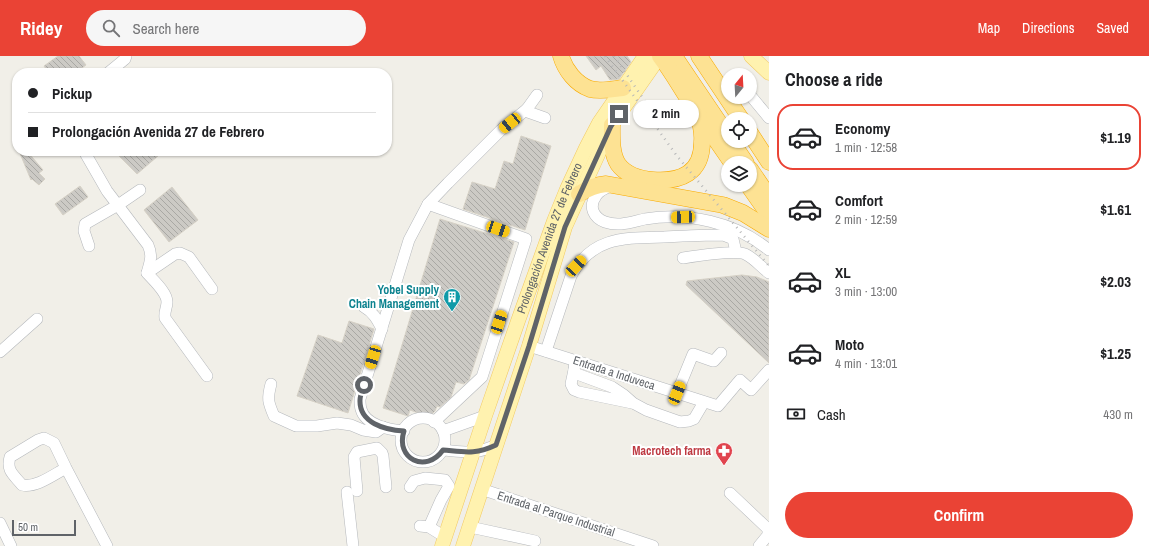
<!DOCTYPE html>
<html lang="en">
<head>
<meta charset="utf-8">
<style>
  body { margin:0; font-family:"Archivo Narrow",sans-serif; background:#f6f6f6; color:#202124; height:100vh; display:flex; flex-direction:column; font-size:15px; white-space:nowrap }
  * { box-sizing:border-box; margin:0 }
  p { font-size:13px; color:#757577 }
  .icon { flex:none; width:22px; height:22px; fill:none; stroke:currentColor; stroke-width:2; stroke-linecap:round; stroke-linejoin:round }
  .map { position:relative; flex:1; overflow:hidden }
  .details { display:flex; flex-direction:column; background:#fff; width:380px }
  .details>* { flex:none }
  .banner { position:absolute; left:12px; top:12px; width:380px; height:88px; border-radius:16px; box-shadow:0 1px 3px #0004; display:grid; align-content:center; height:88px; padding:0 16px; background:#fff }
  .needle { width:26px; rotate:18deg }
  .fabs { position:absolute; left:721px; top:12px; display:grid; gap:8px }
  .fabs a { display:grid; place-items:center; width:36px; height:36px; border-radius:50%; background:#fff; box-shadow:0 1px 3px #0004; font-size:20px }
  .scale { position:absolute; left:12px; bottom:10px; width:64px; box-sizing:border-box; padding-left:4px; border:2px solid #5f6368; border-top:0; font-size:11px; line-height:14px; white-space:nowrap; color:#5f6368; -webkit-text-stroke:3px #fff; paint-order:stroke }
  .end { position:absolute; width:18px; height:18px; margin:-9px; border:5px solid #5f6368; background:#fff; box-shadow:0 0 0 2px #fff }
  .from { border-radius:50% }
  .bubble { position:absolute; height:28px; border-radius:14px; background:#fff; box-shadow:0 1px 3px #0004; font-size:13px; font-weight:800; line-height:28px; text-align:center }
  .car { position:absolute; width:12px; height:24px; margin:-12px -6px; border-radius:5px; box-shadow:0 0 3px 1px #0007; background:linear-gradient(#f5c518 24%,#345 0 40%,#f5c518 0 76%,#345 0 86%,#f5c518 0) }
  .banner b { display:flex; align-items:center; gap:14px; height:38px; font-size:15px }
  .banner b+b { border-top:1px solid #e0e0e0 }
  .banner i { width:10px; height:10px; background:#202124 }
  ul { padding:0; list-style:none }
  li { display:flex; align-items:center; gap:12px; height:66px; margin:0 8px 6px; padding:0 8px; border:2px solid transparent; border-radius:16px }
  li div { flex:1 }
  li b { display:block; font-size:15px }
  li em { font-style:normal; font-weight:800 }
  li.active { border-color:#ea4335 }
  li>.icon { width:36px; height:36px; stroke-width:1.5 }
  h2 { padding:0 16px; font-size:18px; line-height:48px }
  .pay { display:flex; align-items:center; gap:10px; height:44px; padding:0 16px; font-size:15px }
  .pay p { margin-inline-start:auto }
  .primary-button { display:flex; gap:8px; margin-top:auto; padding:8px 16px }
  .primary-button a { flex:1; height:46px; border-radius:24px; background:#ea4335; color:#fff; font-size:16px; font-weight:800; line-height:46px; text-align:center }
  header { display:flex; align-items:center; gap:24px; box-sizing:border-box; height:56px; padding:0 20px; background:#ea4335; color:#fff }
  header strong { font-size:19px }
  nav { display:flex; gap:22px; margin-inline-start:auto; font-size:14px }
  .search { width:280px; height:36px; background:#f6f6f6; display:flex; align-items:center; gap:10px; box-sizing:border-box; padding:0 14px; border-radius:22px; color:#757577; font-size:15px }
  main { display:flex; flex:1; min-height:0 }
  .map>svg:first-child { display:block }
  .building { fill:url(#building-back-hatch); stroke:#d6d1c6 }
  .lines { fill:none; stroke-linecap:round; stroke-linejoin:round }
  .minor-casing { stroke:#b5b8bc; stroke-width:12 }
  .major-casing { stroke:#f2c960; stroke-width:15 }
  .highway-casing { stroke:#f9ab00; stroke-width:17 }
  .minor { stroke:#fff; stroke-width:11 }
  .major { stroke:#fff2af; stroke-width:14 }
  .highway { stroke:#fde293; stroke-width:16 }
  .rail { stroke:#b6b7b8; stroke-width:2.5; stroke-dasharray:1 5; stroke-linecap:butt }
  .route { stroke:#5f6368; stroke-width:5 }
  .labels { text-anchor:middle; stroke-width:4; stroke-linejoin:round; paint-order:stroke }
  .street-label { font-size:12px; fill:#5f6368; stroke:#fff }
  .culture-label { font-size:12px; font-weight:bold; fill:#0d838f; stroke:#fff; text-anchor:end }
  .health-label { font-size:12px; font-weight:bold; fill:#be3a42; stroke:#fff; text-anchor:end }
</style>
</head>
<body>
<header>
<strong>Ridey</strong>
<div class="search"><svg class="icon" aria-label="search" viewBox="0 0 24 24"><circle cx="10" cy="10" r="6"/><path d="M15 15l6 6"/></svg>Search here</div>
<nav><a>Map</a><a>Directions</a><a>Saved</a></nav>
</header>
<main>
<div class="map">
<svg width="769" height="490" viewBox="0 0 769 490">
  <defs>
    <pattern id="building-back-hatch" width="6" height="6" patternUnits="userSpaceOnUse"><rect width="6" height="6" fill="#cccac5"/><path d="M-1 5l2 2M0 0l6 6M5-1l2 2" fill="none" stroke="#a9a8a4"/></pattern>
  </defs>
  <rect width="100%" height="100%" fill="#f1efe8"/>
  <g class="building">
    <path d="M58 0H79L86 9 75 17H49L44 10Z"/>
    <path d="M586 0H627L631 6 619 23 610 24 601 10 596 14Z"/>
    <path d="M521 80 551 90 525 174 463 153 472 126 495 133 504 105 513 108Z"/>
    <path d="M19 95H27L43 114 39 117 45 123 39 129 32 123 31 124Z"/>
    <path d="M122 95H153L158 100 137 118 118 99Z"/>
    <path d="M80 130 88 141 63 159 55 148Z"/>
    <path d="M172 131 198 164 169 186 144 154Z"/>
    <path d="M440 163 514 186 469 324 464 328 456 326 451 341 440 351 437 350 435 355 429 361 410 354 408 360 383 352Z"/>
    <path d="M742 219 757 221 769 226V307L686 229 687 225Z"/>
    <path d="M349 265 374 273 348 357 297 340 318 279 342 287Z"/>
  </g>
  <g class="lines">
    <defs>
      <g id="minor">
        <path d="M108 17 125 3 126 0"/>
        <path d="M537 39 527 53 528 56 545 62"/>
        <path d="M750 39 769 62"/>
        <path d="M84 95 107 135 148 189C153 200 150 206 147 217 153 224 167 236 167 246 167 252 164 255 165 262L207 320"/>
        <path d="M611 130C606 132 599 135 596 140 588 151 594 162 605 166 619 171 631 166 645 163 688 156 735 166 769 194"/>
        <path d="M428 148 526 183 482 321 434 366"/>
        <path d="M89 190 84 175 85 168 118 149 140 134"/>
        <path d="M683 202C696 200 735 194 745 198 754 202 761 211 769 217"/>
        <path d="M147 217 175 198 180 197 189 201 212 233"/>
        <path d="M364 251C373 256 377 263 382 273"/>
        <path d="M529 290 718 350 740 324 751 334 769 314"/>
        <path d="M546 295 571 220C592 180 625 182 664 181 684 180 704 179 723 179L733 183 736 196"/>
        <path d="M0 296 37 263"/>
        <path d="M575 305 574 314 577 318 612 331 624 339 633 347 646 354 680 366 689 365 694 363 704 346"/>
        <path d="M574 314 571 328 574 334 579 336 632 347"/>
        <path d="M271 328C267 343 268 346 274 360L296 370H317L337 367 351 369 363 374 376 376 383 371"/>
        <path d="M677 337 693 298 713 305H714L721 297"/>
        <circle cx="423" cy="384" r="22"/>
        <path d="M404 375C389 374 365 369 361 353 360 350 360 346 360 343L409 184 428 148 448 127 501 74 527 53"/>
        <path d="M443 375 485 360"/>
        <path d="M443 394C465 396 475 399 496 389"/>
        <path d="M66 412C53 419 36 432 22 429 14 419 6 415 10 401L38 384 44 382 54 387 66 412 107 490"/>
        <path d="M410 431 414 425 425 422 445 424 449 430 441 444 429 471"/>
        <path d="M481 433 653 490"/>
        <path d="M357 435 354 401 357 396 377 392 382 397 383 400 386 431"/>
        <path d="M347 436 353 490"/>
        <path d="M730 437 768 473V479L759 490"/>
        <path d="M0 467 11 490"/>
        <path d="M420 470 429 471 445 481"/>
        <path d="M470 471 535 485"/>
      </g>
      <g id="major">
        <path d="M751 0 769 17"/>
        <path id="s1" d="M442 490 485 360 518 265 554 165 567 133 586 92 599 67 645 0"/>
        <path d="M463 490 529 290 565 171 611 70 660 0"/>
      </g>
      <g id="highway">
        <path d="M561 0C565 14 576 28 590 33 600 36 613 33 623 32"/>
        <path d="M674 0 728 80"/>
        <path d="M699 0 741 63"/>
        <path d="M701 62 732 107"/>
        <path d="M612 69C612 81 611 97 618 108 626 119 639 123 653 124 681 126 702 117 702 86 703 76 700 65 697 56 694 51 690 46 687 41 678 27 670 13 660 0"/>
        <path d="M750 77 769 106"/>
        <path d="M731 85 746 107"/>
        <path d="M750 113 767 138"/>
        <path d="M748 129 769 159"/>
        <path d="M579 138C588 132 595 129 606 128L723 149 743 157 769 173"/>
      </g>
    </defs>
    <use href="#minor" class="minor-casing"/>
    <use href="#major" class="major-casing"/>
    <use href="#highway" class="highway-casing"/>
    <use href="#minor" class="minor"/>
    <use href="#major" class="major"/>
    <use href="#highway" class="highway"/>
    <g class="rail">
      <path d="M605 0 677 100 769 210"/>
      <path d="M614 0 662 70"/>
    </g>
  </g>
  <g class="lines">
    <path class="route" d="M364 329C363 334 360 339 360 344 359 367 385 374 404 375 395 403 426 418 443 394 465 396 475 399 496 389L529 290 565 171 611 70 619 58"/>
  </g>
  <defs>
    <symbol id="building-pin" viewBox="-11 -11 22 30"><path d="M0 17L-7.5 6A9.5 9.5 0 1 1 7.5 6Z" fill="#0f9aa8" stroke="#fff"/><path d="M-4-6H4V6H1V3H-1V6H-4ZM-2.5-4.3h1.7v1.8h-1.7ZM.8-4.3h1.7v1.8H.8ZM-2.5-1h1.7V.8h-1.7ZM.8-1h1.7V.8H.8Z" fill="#fff"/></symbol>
    <symbol id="pharmacy-pin" viewBox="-11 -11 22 30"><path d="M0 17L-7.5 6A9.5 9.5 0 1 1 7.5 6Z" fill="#e0444e" stroke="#fff"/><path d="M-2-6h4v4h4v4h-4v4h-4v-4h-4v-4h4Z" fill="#fff"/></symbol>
  </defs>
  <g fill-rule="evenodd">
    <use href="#building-pin" x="442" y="231" width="20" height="27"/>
    <use href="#pharmacy-pin" x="714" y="385" width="20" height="27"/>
  </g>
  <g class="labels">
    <g class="street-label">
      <text dy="4" stroke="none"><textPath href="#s1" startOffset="326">Prolongación Avenida 27 de Febrero</textPath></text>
      <text transform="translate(614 317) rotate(18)" y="4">Entrada a Induveca</text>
      <text transform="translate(556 458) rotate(18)" y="4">Entrada al Parque Industrial</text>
    </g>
    <g class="culture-label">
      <text x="439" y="238">Yobel Supply<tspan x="439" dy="14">Chain Management</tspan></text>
    </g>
    <g class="health-label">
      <text x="711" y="399">Macrotech farma</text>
    </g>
  </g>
</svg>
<div class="fabs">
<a><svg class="needle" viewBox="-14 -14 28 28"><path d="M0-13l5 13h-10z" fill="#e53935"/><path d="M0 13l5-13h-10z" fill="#757577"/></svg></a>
<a><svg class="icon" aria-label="locate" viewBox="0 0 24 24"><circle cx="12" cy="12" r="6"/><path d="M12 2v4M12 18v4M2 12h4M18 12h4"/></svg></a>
<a><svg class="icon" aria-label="layers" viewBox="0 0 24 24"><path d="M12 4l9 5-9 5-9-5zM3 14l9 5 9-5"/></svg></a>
</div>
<div class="scale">50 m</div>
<i class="end from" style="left:364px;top:329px"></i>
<i class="end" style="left:619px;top:58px"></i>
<div class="bubble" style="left:633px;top:44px;width:66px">2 min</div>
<i class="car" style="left:510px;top:67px;rotate:231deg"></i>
<i class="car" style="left:683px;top:161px;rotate:268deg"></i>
<i class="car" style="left:498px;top:173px;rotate:109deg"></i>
<i class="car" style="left:576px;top:210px;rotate:43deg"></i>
<i class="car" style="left:499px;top:266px;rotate:18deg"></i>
<i class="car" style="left:373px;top:301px;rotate:197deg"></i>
<i class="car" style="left:677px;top:337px;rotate:22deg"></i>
<div class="banner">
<b><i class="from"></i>Pickup</b>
<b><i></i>Prolongación Avenida 27 de Febrero</b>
</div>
</div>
<section class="details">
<h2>Choose a ride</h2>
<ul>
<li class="active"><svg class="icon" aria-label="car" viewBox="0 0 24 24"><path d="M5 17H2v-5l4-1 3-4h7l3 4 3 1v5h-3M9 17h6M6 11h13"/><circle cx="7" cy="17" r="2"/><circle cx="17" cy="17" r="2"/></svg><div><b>Economy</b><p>1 min · 12:58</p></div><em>$1.19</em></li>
<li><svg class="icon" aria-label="car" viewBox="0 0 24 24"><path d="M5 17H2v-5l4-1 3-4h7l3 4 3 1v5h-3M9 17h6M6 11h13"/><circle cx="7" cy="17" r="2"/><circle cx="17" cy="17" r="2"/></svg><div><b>Comfort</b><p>2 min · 12:59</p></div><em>$1.61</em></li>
<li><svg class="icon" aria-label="car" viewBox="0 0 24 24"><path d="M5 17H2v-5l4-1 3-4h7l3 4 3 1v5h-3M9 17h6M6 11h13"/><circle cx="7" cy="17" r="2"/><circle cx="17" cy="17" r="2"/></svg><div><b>XL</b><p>3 min · 13:00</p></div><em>$2.03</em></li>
<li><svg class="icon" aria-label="car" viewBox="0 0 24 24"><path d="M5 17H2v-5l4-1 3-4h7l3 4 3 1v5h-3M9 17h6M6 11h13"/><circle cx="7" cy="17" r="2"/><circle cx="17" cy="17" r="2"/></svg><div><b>Moto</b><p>4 min · 13:01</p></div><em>$1.25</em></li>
</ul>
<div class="pay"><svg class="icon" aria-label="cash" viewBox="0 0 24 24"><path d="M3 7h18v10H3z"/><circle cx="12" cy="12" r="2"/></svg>Cash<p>430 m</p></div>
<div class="primary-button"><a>Confirm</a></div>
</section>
</main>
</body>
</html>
